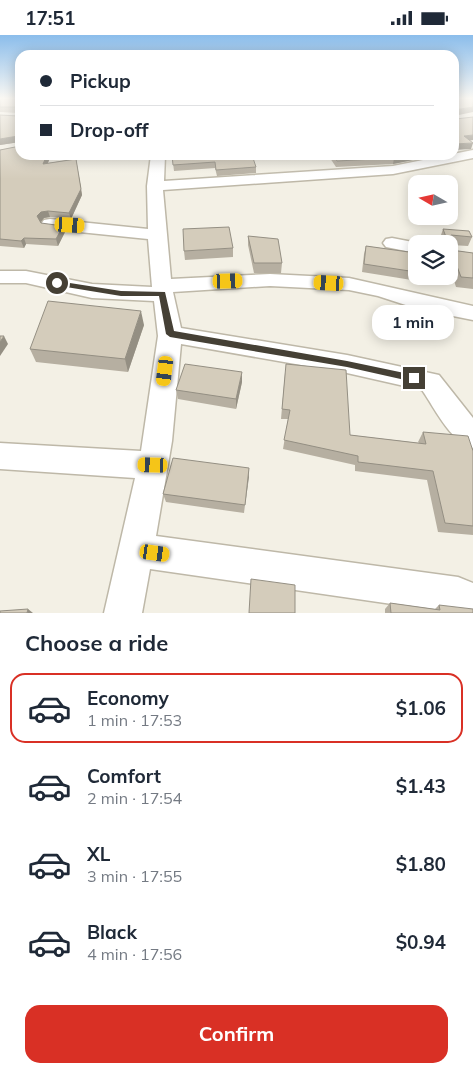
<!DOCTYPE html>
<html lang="en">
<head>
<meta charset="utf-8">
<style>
  body { margin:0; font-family:Mulish,sans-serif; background:#f6f6f7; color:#1f2937; height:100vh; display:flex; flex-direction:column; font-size:19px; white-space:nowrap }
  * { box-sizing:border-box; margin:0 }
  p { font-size:16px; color:#747a83 }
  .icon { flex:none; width:28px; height:28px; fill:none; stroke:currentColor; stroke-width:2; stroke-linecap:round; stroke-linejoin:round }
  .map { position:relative; height:578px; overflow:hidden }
  .sheet { display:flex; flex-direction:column; background:#fff; flex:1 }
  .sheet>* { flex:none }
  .banner { position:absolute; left:15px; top:15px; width:444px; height:110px; border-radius:15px; box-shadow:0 2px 12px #0003; display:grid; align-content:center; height:110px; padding:0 25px; background:#fff }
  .needle { width:32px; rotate:279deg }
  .fabs { position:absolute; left:408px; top:140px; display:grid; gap:10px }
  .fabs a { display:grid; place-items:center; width:50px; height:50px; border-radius:10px; background:#fff; box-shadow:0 2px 12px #0003; font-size:25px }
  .end { position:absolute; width:22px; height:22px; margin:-11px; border:6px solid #454035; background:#fff; box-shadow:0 0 0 2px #fff }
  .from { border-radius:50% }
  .bubble { position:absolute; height:35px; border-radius:15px; background:#fff; box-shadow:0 2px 12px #0003; font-size:16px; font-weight:700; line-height:35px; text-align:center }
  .car { position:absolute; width:15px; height:30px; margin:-15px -8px; border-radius:6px; box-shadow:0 0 4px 1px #0007; background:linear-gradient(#f5c518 24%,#345 0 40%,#f5c518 0 76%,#345 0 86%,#f5c518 0) }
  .banner b { display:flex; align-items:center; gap:18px; height:48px; font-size:19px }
  .banner b+b { border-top:1px solid #e0e1e3 }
  .banner i { width:12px; height:12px; background:#1f2937 }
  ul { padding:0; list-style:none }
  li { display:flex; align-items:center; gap:15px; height:70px; margin:0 10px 8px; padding:0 15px; border:2px solid transparent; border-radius:15px }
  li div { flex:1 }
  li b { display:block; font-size:19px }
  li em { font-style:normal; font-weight:700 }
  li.active { border-color:#d93025 }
  li>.icon { width:45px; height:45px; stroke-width:1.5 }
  h2 { padding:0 25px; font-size:22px; line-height:60px }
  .button { display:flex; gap:10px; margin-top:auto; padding:10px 25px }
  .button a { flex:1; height:58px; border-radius:15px; background:#d93025; color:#fff; font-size:20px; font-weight:700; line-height:58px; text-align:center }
  .status { display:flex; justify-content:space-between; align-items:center; height:35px; padding:0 25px; background:#fff; direction:ltr }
  .status svg { height:14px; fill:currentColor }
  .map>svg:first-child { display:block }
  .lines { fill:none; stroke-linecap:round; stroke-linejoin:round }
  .minor-casing { stroke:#beb8a8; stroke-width:3 }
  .minor { fill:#fff; fill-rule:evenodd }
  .wall { fill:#b6afa1 }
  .shaded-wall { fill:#948f83 }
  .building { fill:#d4ccbb; stroke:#948f83 }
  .route { fill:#454035 }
</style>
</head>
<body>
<div class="status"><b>17:51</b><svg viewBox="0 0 49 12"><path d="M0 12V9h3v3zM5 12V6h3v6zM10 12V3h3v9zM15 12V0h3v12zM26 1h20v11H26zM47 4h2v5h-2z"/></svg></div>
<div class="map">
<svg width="473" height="578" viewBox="0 0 473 578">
  <rect width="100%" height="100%" fill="#f3f0e5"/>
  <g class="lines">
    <defs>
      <g id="minor">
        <path d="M473 115V123L393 139 163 155 171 244 270 239 349 243 473 271V285L418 274 378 261 349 255 270 251 173 257 181 293 347 320 439 340 473 383V413C449 405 436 375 422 355L347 338 181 309 172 406 156 501 458 542 473 548V578H454L150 534 142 578H104L135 443 0 434V408L141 416 158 301 154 266 92 263 26 248H0V236H26L92 249 152 252 148 204 50 194 44 193 41 189 44 185 50 184 148 194 147 151 151 120H165L164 146 393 131Z"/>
        <path d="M392 203 423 209H416V218L386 212 383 208 386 204Z"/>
      </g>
    </defs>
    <use href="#minor" class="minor-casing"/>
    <use href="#minor" class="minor"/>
  </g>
  <g class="wall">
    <path d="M0 64H20V120H51L48 128 76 124 82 160 71 184 50 182 44 183 41 187V188L65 197 58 211 26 209 24 213 0 211V115L20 111 19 107 0 110V80L18 81 19 78 0 77Z"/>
    <path d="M172 120 256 132V138L217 141 215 133 174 136Z"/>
    <path d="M328 120H419L418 124 393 129 336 132Z"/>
    <path d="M443 194 472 202 468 211 451 210V215L473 218V254L456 252 449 230V209H442L440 203Z"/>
    <path d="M248 201 282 228 281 238H254L248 210Z"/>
    <path d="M366 211 416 218V241H426L424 247 362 237 364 219Z"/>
    <path d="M233 213V222L185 225 184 216Z"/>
    <path d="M144 290 128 337 36 327 30 314Z"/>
    <path d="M285 338 350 400 419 408 418 407 423 397 473 416V500L438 497 427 445 355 436V430L283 414 288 384H281Z"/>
    <path d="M242 347 236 374 178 364 176 355Z"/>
    <path d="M249 433 244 478 166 467 163 459Z"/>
    <path d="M390 568 435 574 439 570 473 578H385V574Z"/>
  </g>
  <g class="shaded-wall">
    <path d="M473 72V77L454 81V75Z"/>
    <path d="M473 100V105L462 107 464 101Z"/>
    <path d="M18 101 20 107 0 110V104Z"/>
    <path d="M473 108 471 114 454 115V109Z"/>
    <path d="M47 120H51L45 135 43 129Z"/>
    <path d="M410 120H419L418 124 393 129 394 123Z"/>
    <path d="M76 124 82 160 71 184 69 178Z"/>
    <path d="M48 176 50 182 44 183 40 188 37 181 41 177Z"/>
    <path d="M63 191 65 197 58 211 56 204Z"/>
    <path d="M24 203 26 209 24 213 21 206Z"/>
    <path d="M141 276 144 290 128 337 125 324Z"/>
    <path d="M4 301 8 309 0 321V307Z"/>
    <path d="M242 337V347L236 374V364Z"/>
    <path d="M249 433V442L244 478 245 470Z"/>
    <path d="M28 574 33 578H27Z"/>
  </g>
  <g class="building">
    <path d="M0 64H20V120H47L43 129 76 124 81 154 69 178 48 176 41 177 37 181 41 188 63 191 56 204 24 203 21 206 0 204V115L20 111 18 101 0 104V80L18 81 20 72H0Z"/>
    <path d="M454 64H473V72L454 75 456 84 473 82V100L464 101 473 108 454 109Z"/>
    <path d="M172 120H252L256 132 216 135 215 127 173 130Z"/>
    <path d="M333 120H410L394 123 337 126Z"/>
    <path d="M229 192 233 213 184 216 183 194Z"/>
    <path d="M443 194 469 196 472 202 451 200V215L473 218V243L461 242Z"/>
    <path d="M248 201 278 204 282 228H254Z"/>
    <path d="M366 211 416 218V237L364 229Z"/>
    <path d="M48 266 141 276 125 324 30 314Z"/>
    <path d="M0 301H4L0 307Z"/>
    <path d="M185 329 242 337 236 364 176 355Z"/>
    <path d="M286 329 346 335 350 400 426 409 423 397 468 401 473 416V491L445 488 433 436 358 427V421L284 405 290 375 282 374Z"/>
    <path d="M173 423 249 433 245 470 163 459Z"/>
    <path d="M251 544 295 550V578H249Z"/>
    <path d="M390 568 440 575 439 570 473 574V578H391Z"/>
    <path d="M28 574 27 578H0V576Z"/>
  </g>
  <linearGradient id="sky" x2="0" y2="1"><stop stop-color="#8bbdeb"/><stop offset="0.44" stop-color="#faf8f3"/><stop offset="1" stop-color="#faf8f3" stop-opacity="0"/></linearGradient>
  <rect width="473" height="144" fill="url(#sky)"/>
  <path class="route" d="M57 246 121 256 165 257 174 296 347 326 414 340 418 343 414 347 347 332 170 302 166 299 159 261H121L54 250V246Z"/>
</svg>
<div class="fabs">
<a><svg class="needle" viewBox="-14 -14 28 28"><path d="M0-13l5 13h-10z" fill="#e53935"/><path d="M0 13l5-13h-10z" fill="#747a83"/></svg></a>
<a><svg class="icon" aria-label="layers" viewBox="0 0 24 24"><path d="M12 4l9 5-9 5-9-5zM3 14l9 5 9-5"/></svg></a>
</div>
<i class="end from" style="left:57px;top:248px"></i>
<i class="end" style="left:414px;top:343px"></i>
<div class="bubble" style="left:372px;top:270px;width:82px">1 min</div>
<i class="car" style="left:70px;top:190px;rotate:93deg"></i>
<i class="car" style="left:228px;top:246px;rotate:88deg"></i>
<i class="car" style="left:329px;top:248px;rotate:273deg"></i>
<i class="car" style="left:165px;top:336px;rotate:187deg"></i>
<i class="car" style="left:153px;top:430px;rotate:272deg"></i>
<i class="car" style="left:155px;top:518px;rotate:98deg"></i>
<div class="banner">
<b><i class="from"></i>Pickup</b>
<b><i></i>Drop-off</b>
</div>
</div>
<section class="sheet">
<h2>Choose a ride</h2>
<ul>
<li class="active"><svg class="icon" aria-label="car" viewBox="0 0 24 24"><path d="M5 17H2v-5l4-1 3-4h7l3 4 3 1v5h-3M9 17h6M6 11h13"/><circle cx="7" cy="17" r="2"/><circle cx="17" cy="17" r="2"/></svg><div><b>Economy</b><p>1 min · 17:53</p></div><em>$1.06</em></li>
<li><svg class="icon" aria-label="car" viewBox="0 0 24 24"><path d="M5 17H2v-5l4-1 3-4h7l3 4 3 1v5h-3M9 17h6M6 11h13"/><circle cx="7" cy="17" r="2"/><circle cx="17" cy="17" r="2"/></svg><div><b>Comfort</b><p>2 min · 17:54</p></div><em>$1.43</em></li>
<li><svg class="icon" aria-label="car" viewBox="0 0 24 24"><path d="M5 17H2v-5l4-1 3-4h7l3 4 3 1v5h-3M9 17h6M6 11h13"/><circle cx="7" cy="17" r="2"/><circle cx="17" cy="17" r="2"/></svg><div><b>XL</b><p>3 min · 17:55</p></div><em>$1.80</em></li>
<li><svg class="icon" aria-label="car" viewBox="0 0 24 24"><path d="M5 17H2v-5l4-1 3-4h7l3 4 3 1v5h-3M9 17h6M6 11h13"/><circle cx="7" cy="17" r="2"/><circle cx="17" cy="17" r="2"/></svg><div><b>Black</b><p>4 min · 17:56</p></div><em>$0.94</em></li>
</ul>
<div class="button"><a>Confirm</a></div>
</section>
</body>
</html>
